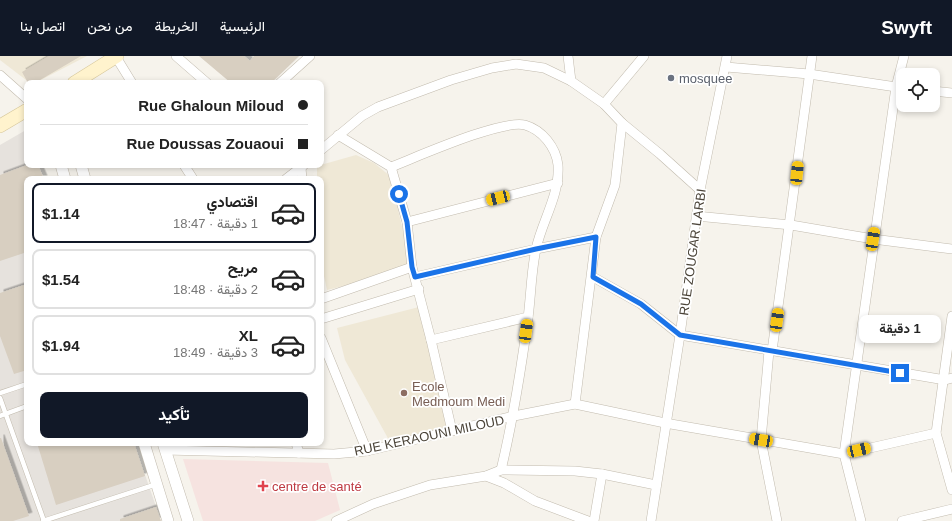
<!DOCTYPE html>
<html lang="ar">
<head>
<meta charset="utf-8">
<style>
  body { margin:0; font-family:Helvetica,Vazirmatn,sans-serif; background:#f6f6f6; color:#222; direction:rtl; height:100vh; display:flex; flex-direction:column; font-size:15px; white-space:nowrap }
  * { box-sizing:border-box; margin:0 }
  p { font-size:13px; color:#767676 }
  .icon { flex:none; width:22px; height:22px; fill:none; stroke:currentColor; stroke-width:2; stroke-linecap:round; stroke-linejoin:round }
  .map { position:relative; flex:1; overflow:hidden; direction:ltr }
  .panel { position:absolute; left:24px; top:120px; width:300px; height:270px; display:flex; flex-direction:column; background:#fff; border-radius:8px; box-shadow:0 2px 6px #0003; direction:rtl }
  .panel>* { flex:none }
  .hud { position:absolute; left:24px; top:24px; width:300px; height:88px; border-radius:8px; box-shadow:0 2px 6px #0003; direction:rtl; display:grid; align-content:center; height:88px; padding:0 16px; background:#fff }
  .fabs { position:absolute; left:896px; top:12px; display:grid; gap:8px }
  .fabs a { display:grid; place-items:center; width:44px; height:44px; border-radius:8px; background:#fff; box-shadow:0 2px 6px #0003; font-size:20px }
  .end { position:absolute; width:18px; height:18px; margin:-9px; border:5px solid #1a73e8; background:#fff; box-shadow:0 0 0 2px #fff }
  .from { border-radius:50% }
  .bubble { position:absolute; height:28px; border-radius:8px; background:#fff; box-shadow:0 2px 6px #0003; font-size:13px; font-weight:700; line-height:28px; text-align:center; direction:rtl }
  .car { position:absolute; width:12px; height:24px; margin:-12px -6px; border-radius:5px; box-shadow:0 0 3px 1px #0007; background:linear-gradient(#f5c518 24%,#345 0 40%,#f5c518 0 76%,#345 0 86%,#f5c518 0) }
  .hud b { display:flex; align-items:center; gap:14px; height:38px; font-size:15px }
  .hud b+b { border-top:1px solid #e0e0e0 }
  .hud i { width:10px; height:10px; background:#222 }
  ul { padding:7px 0 0; list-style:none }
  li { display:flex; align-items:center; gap:12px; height:60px; margin:0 8px 6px; padding:0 8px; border:2px solid #e0e0e0; border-radius:8px }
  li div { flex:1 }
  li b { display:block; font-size:15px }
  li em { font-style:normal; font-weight:700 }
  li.active { border-color:#111827 }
  li>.icon { width:36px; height:36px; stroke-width:1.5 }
  .action { display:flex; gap:8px; margin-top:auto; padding:8px 16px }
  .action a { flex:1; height:46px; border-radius:8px; background:#111827; color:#fff; font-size:16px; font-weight:700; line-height:46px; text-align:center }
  header { display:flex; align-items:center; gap:24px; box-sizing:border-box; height:56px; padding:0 20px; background:#111827; color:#fff }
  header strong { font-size:19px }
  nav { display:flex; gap:22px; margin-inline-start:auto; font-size:14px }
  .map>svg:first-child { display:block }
  .industrial { fill:#e6e2dd }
  .education { fill:#efe8d6 }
  .medical { fill:#f6e3e0 }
  .building { fill:#d8cfc1; filter:url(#shadow) }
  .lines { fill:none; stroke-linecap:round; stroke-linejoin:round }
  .service-casing { stroke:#c2bbae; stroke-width:5.5 }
  .minor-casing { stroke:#c2bbae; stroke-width:10 }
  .tertiary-casing { stroke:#c2bbae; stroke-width:12 }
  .secondary-casing { stroke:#d6c79b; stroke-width:14 }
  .service { stroke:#fff; stroke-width:4.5 }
  .minor { stroke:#fff; stroke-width:9 }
  .tertiary { stroke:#fff; stroke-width:11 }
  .secondary { stroke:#fff3cd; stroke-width:13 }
  .route { stroke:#1a73e8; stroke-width:5 }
  .worship-dot { fill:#6b7280; stroke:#fff; stroke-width:1.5 }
  .education-dot { fill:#8d6e63; stroke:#fff; stroke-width:1.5 }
  .health-dot { fill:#e0444e; stroke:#fff; stroke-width:1.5 }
  .labels { text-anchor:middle; stroke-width:3.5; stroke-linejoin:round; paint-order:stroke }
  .worship-label { font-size:13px; fill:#5b616d; stroke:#fff; text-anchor:start }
  .street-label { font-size:13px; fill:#4b4439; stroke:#fff }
  .education-label { font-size:13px; fill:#785e54; stroke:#fff; text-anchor:start }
  .health-label { font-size:13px; fill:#be3a42; stroke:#fff; text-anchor:start }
</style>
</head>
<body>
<header>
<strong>Swyft</strong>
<nav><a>الرئيسية</a><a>الخريطة</a><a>من نحن</a><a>اتصل بنا</a></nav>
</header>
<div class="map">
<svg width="952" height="465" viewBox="0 0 952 465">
  <defs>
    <filter id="shadow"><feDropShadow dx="3.5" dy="-3.5" stdDeviation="0" flood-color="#0004"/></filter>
  </defs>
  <rect width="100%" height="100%" fill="#f6f3ec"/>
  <path class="industrial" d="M26 74 27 109H38L43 123H27V387H134L161 465H0V89Z"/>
  <g class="education">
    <path d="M0 0H87L35 27H30L0 4Z"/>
    <path d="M356 99 374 107 390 120 412 213 327 234 321 206V123H317V110Z"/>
    <path d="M419 251 454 370 390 386 345 304 337 272Z"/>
  </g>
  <path class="medical" d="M183 403 328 407 340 454 315 465H203Z"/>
  <g class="building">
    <path d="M49 0H81L35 27H28L22 16Z"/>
    <path d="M199 0H244L250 5 254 0H299L271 27H231Z"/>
    <path d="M27 109H38L44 123H27V196L0 205V119Z"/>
    <path d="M27 228V314L14 318 0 280V237Z"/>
    <path d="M0 382H1L29 460 13 465H0Z"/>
    <path d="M37 387H134L145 420 56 449Z"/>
    <path d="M156 451 161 465H120V463Z"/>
  </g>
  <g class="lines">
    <defs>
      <g id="service">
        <path d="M0 337 27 328"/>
        <path d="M0 342 44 465"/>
        <path d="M0 360 27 350"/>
        <path d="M43 465 157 428"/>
      </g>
      <g id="minor">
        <path d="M176 0 207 27"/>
        <path d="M568 0 571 25"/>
        <path d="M116 1 132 27"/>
        <path d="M726 11 809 18 903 32"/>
        <path d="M0 19 27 43"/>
        <path d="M280 27 310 0"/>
        <path d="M933 35 952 37"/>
        <path d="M604 48 644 0"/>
        <path d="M622 67 660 98 700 134"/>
        <path d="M338 79 391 111 407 166 412 211 431 284 452 375"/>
        <path d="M321 94 362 60 378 51 451 24 492 12 516 8 544 12 571 25 604 48 622 67 615 129 596 181 575 348"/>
        <path d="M184 109 193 123"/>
        <path d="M298 109 301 112 302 123"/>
        <path d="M391 111C417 101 502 63 525 69 542 74 556 91 558 109 560 139 542 165 536 193 531 216 531 240 528 262 521 314 513 364 501 414"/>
        <path d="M286 123 304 109"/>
        <path d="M696 160 791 169 873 183 952 193"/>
        <path d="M407 166 558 127"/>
        <path d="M415 221 536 193 596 181"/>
        <path d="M593 221 641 248 680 279 945 324 952 322"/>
        <path d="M321 243 412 211"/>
        <path d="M952 260 936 377 952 434"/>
        <path d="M321 263 419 233"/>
        <path d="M321 282 367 395"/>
        <path d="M431 284 528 261"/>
        <path d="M769 295 761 384 777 465"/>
        <path d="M772 295 812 0"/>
        <path d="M296 387 299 397"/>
        <path d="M165 394 334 398 367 395 514 360 575 348 665 367 844 398 936 377"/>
        <path d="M486 420 504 427 535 445 588 465"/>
        <path d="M336 465 373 448 430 429 486 420 501 414 575 415 602 418 656 429"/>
        <path d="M594 465 602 418"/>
        <path d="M651 465 680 279 700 134 727 0"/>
        <path d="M861 465 844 398 896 31 904 0"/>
        <path d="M902 465 952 453"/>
      </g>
      <g id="tertiary">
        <path d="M61 109 65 123"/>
        <path d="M81 109 85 123"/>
        <path d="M144 387 168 465"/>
        <path d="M163 387 188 465"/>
      </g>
      <g id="secondary">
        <path d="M74 27 117 0"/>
        <path d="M0 70 27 54"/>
      </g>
    </defs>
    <use href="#service" class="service-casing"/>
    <use href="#minor" class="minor-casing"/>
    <use href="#tertiary" class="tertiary-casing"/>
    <use href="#secondary" class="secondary-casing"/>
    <use href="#service" class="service"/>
    <use href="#minor" class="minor"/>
    <use href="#tertiary" class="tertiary"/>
    <use href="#secondary" class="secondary"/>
  </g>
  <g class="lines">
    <path class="route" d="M399 138 407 166 412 211 415 221 536 193 596 181 593 221 641 248 680 279 900 317"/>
  </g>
  <circle class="worship-dot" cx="671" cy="22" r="4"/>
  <circle class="education-dot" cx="404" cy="337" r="4"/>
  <path class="health-dot" d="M261 424h4v4h4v4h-4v4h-4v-4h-4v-4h4z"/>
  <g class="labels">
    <g class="worship-label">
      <text x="679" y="27">mosquee</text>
    </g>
    <g class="street-label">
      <text transform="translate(692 196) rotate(-82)" y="5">RUE ZOUGAR LARBI</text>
      <text transform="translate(429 379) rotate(-12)" y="5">RUE KERAOUNI MILOUD</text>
    </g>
    <g class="education-label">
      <text x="412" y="335">Ecole<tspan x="412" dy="15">Medmoum Medi</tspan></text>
    </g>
    <g class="health-label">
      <text x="272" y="435">centre de santé</text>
    </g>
  </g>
</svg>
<div class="fabs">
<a><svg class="icon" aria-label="locate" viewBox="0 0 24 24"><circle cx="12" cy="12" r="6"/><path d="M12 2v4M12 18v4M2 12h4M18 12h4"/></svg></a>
</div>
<i class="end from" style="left:399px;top:138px"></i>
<i class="end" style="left:900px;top:317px"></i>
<div class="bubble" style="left:859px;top:259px;width:82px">1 دقيقة</div>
<i class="car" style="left:797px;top:117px;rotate:6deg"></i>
<i class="car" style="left:498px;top:142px;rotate:256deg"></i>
<i class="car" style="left:873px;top:183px;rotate:9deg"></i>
<i class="car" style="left:777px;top:264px;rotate:8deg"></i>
<i class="car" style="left:526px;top:275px;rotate:8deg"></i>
<i class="car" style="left:761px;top:384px;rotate:280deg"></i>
<i class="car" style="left:859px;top:394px;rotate:77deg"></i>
<div class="hud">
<b><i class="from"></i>Rue Ghaloun Miloud</b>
<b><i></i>Rue Doussas Zouaoui</b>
</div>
<section class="panel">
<ul>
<li class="active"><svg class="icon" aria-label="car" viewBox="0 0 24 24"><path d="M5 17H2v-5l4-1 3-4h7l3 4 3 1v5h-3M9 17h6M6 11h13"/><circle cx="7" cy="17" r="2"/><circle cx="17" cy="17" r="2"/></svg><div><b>اقتصادي</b><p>1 دقيقة · 18:47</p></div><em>$1.14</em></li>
<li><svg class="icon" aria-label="car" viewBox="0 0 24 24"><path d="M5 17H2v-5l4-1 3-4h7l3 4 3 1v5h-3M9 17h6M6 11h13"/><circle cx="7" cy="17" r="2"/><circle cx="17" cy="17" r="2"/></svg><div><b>مريح</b><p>2 دقيقة · 18:48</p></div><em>$1.54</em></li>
<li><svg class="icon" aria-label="car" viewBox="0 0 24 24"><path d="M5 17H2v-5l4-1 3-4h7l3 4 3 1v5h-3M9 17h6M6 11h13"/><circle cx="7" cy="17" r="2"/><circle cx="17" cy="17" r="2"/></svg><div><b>XL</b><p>3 دقيقة · 18:49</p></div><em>$1.94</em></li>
</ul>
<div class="action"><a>تأكيد</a></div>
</section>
</div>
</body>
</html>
